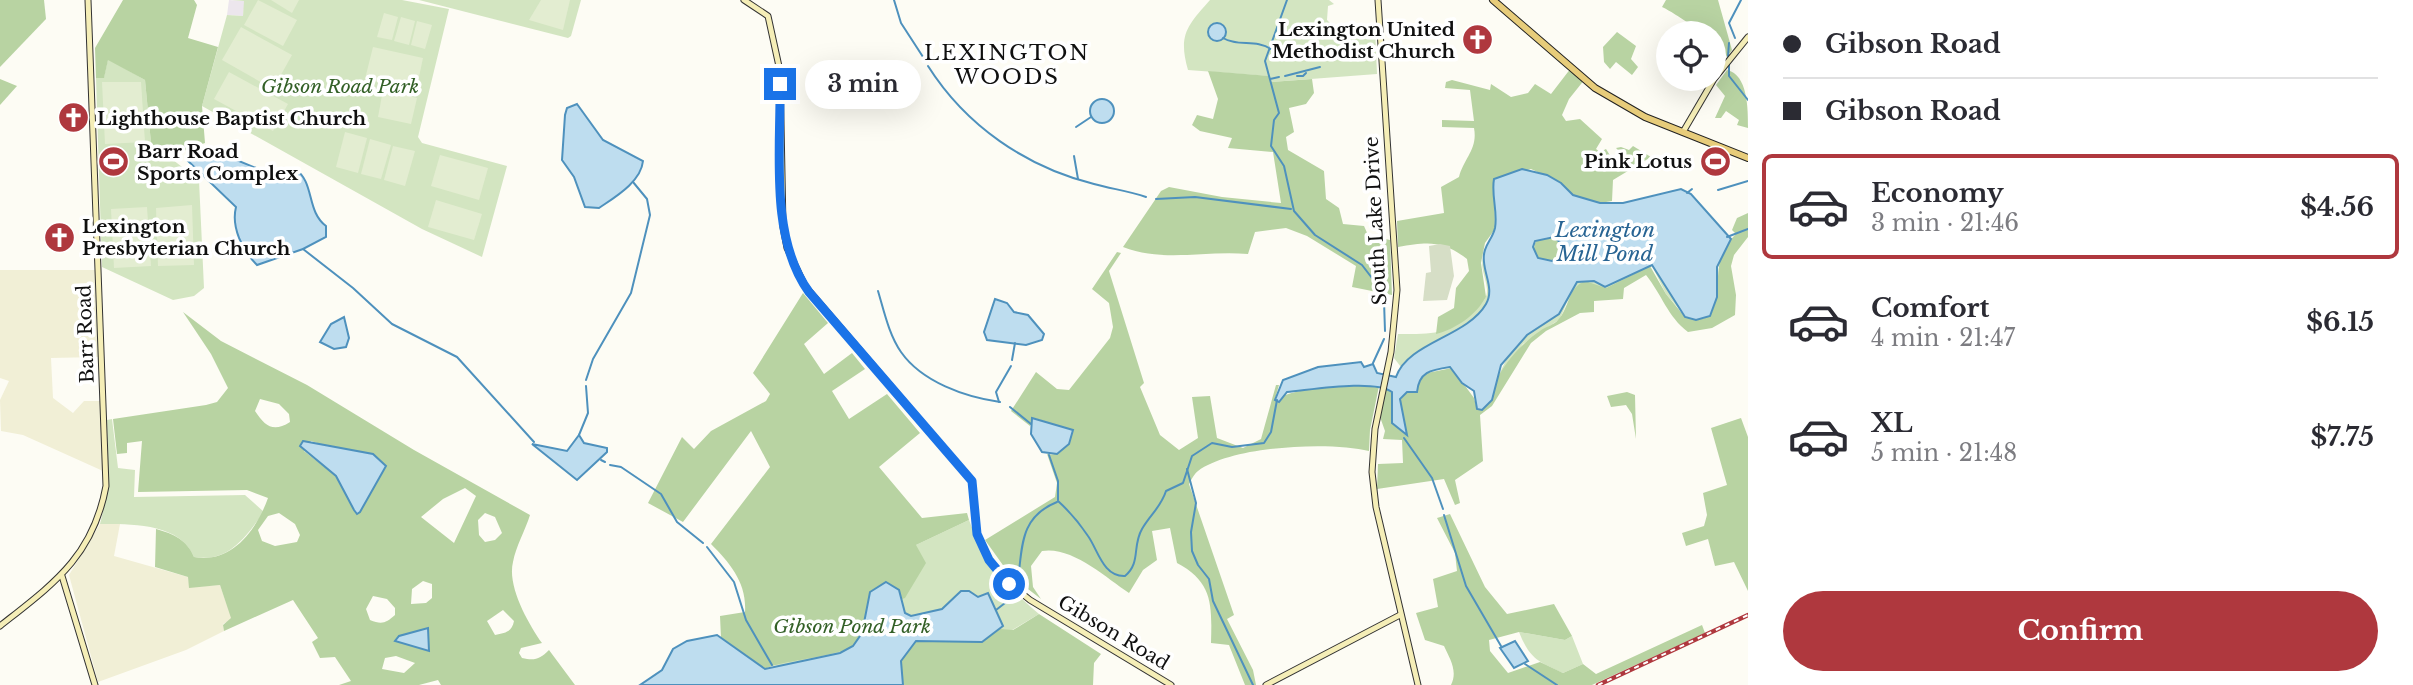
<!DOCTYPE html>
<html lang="en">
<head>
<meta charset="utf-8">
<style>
  body { margin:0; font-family:"Libre Baskerville",serif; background:#f2f2f3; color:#2b2b33; height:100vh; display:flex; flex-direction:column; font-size:26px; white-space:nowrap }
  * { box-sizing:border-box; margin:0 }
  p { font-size:23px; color:#7c7c81 }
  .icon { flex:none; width:38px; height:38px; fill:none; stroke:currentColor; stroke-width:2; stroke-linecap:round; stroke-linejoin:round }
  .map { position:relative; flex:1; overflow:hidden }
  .panel { display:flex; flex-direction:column; background:#fff; width:665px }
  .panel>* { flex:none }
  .guide { display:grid; align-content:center; height:154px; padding:0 35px; background:#fff }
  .fabs { position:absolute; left:1656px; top:21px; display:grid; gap:14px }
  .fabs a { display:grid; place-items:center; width:70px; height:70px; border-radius:50%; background:#fff; box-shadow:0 7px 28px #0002; font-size:35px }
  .end { position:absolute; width:32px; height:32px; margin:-16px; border:9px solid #1a73e8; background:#fff; box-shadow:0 0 0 4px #fff }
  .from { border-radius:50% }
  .bubble { position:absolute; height:49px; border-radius:24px; background:#fff; box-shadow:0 7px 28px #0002; font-size:23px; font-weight:700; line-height:49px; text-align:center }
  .guide b { display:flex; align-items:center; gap:24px; height:66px; font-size:26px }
  .guide b+b { border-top:2px solid #e1e1e2 }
  .guide i { width:18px; height:18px; background:#2b2b33 }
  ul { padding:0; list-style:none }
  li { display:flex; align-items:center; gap:21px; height:105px; margin:0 14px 10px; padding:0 21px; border:4px solid transparent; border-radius:10px }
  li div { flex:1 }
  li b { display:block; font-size:26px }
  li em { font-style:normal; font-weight:700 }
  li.on { border-color:#af383e }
  li>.icon { width:63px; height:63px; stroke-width:1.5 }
  .primary-button { display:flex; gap:14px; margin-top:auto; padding:14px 35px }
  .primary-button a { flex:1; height:80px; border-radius:42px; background:#af383e; color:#fff; font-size:28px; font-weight:700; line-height:80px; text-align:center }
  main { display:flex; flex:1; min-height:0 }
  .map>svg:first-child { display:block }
  .industrial { fill:#ece6ed }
  .farmland { fill:#f1efd6 }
  .green { fill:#d3e5c1 }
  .forest { fill:#b8d3a2; fill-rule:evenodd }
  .cemetery { fill:#d6dec6 }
  .pitch { fill:#e3edd1 }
  .water { fill:#beddef; stroke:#4e91bd; stroke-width:2; fill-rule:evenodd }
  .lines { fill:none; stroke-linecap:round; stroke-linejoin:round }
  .stream { stroke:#4e91bd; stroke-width:2 }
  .secondary-casing { stroke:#323232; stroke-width:7 }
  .primary-casing { stroke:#212121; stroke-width:8 }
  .secondary { stroke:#f5eeb7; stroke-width:5 }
  .primary { stroke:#e7cc7a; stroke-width:6 }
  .rail-casing { stroke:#af383e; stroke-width:4.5 }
  .rail { stroke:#fff; stroke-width:2; stroke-dasharray:5; stroke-linecap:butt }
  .route { stroke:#1a73e8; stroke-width:9 }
  .labels { text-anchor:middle; stroke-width:7; stroke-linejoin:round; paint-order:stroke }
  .poi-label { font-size:19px; font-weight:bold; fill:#101010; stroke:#fff; text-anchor:start }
  .park-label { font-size:19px; font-style:italic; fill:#336027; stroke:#fff }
  .street-label { font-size:19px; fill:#101010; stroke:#fff }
  .neighbourhood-label { font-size:21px; letter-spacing:2px; fill:#101010; stroke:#fff }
  .water-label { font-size:21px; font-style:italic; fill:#286493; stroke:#fff }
</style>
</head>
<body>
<main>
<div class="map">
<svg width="1748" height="685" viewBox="0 0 1748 685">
  <rect width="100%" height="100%" fill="#fdfcf4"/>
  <path class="industrial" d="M229 0 245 1 243 16 227 15Z"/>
  <g class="farmland">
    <path d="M0 270H97L98 357 51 358 53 398 73 413 84 401H101L103 471 23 435 1 431 0 400 9 381 0 378Z"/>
    <path d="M100 524H120L114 556 188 577 190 587 220 585 232 619 223 624 224 631 186 650 98 682 69 575Z"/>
  </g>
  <g class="green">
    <path d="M232 0H402L449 9 418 137 422 143 507 166 482 257 422 229 202 106 227 15 243 16 244 1Z"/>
    <path d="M419 0H581L571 36 568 38Z"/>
    <path d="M1210 0H1329L1334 4 1328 6 1327 20 1338 31 1357 34 1358 29H1375L1377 74 1271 82 1269 76 1188 70C1178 35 1187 26 1210 0Z"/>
    <path d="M108 59 145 80 151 143 199 180 204 288 194 296 173 300 102 267 96 78 104 77Z"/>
    <path d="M1483 257C1485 268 1492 284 1490 295 1484 325 1422 346 1401 367L1394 358 1398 334C1435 334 1449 335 1477 308 1482 303 1488 297 1487 289 1486 277 1480 269 1483 257Z"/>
    <path d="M1652 265 1680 310 1666 294 1652 266 1606 288 1582 282 1567 302 1560 319 1523 344 1494 385 1507 358 1527 335 1559 314 1577 282 1583 279 1594 281 1605 287Z"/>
    <path d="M112 419 118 468 135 470 134 497 245 495 264 512C245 537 229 563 194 557 180 523 132 524 100 524L108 490 107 420Z"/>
    <path d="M969 520C984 561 1006 586 1039 614L1009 632 907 649 903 685 772 665 916 545Z"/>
    <path d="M1519 632 1565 640 1572 636 1583 664 1563 673C1537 661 1530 659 1519 632Z"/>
  </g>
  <g class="forest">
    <path d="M0 0H44L46 19 0 67Z"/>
    <path d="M123 0H194L197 5 188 38 218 47 202 106 205 143 167 157 151 143 145 80 108 60 104 78H96L95 48Z"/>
    <path d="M1666 0H1718L1732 50 1727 57 1720 43 1713 39V33C1699 33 1679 15 1662 7Z"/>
    <path d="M1617 32 1636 46 1631 59 1638 67 1632 75 1616 62 1610 69 1604 62 1603 47Z"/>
    <path d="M1571 68 1585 79 1569 99 1562 115 1566 121 1580 119 1602 139 1596 149 1600 152 1606 149 1611 157 1619 161 1624 156 1616 148 1621 147 1629 150 1633 146 1651 157 1613 180 1612 201 1600 203 1573 195 1561 183 1531 169 1494 179 1495 229 1485 243 1481 263 1486 297C1476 315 1456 329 1436 334L1438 317 1454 308 1456 288 1469 271 1467 259C1442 240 1428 242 1398 247L1397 221 1444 213 1441 187 1459 177C1464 158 1478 149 1474 128L1442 127V120L1474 121 1470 90 1445 88 1446 82 1452 80 1490 90 1491 84 1511 97 1528 93 1535 84 1551 94Z"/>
    <path d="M1727 70C1748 75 1748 108 1748 128L1737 125 1739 120 1726 111 1721 118H1715L1725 96 1716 85Z"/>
    <path d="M1208 71 1270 76 1271 82 1312 79 1314 93 1306 104 1289 108 1294 132 1286 137 1288 150 1324 171 1326 199 1339 208 1343 224 1364 226 1368 235 1390 240 1392 295 1352 287 1356 266 1307 236 1286 228 1255 232 1248 254C1205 250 1164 263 1123 247L1161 191 1169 187 1222 197 1281 203 1273 152 1228 148 1232 138 1200 131 1192 125 1197 115 1213 119 1218 99Z"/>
    <path d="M0 79 17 86 0 105Z"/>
    <path d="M1748 213V237L1734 255 1731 266 1736 295 1735 315 1712 328 1688 332C1668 317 1662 295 1646 275L1624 288 1623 299 1594 301V312L1580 313 1546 331 1531 343 1492 406 1480 415 1483 461 1455 480 1460 503 1455 505 1444 479 1377 489 1378 464 1403 463 1402 440 1383 439 1385 431 1380 417 1386 388 1393 394 1392 423 1407 435 1399 402 1407 392H1414L1422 374 1452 368 1474 398 1477 409 1482 410 1491 400C1493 374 1519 345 1540 331 1545 327 1554 325 1558 320 1569 309 1568 287 1585 281L1606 288 1650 266 1666 294 1685 317 1702 319 1710 316C1726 287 1707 263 1736 234L1732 230 1737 218Z"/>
    <circle cx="1548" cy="249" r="14"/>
    <path d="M1117 252 1121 253 1109 271 1144 383 1140 387 1160 435 1179 450 1198 438 1192 397 1210 396 1217 438 1243 448 1261 439 1276 385H1279L1275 399C1296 389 1322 388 1346 385 1358 384 1367 389 1379 386L1370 430 1369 451C1329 441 1232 446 1198 471 1194 474 1191 480 1189 484L1234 615 1227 619 1253 670 1256 685H1245L1229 645 1211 643C1212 605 1213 582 1177 563L1170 528 1152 531 1157 560 1143 570 1129 593C1105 577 1072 546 1042 551L1031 566 1033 587 1041 599 1010 575 985 540 1055 497 1057 483 1047 454C1063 457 1068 443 1073 430L1034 418 1030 426 1011 411 1036 372 1057 389 1069 390 1110 338 1113 327 1109 303 1092 289Z"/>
    <path d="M803 293 828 323 804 344 824 374 852 353 865 369 832 391 849 419 887 394 920 433 879 467 922 518 967 513 969 520 916 545 926 563 905 598 902 599 899 590 868 600C866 612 866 628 860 639 849 658 787 658 765 669L721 638 720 616 745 612C747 583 730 563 711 544L770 467 751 431 683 522 648 503 682 437 694 449 711 431 766 401 770 394 753 373Z"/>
    <path d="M183 312 221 341 307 385 414 450 530 515C525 531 516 546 513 562 507 586 528 623 542 643L521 648 519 653 522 658C535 661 540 659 549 650L575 685H441L438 680 419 685H339L351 681 335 657 320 658 312 642 318 638 293 600 224 631 223 625 231 618 220 585 189 588 188 577 155 567 156 529C174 534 187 540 194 557 232 564 257 529 268 498L247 490 138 492 142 441 127 443V453L117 454 113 419 206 405 217 402 228 388 211 354ZM260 399 279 404 289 414 290 422C273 433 265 426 255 411ZM311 441 386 466 360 512 354 510 336 476 304 451ZM465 488 476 496 454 543 421 517 443 499ZM279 513 295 524 300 535 297 542 275 546 262 541 258 530 268 516ZM485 513 495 517 502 533 495 540 485 542 479 535 478 520ZM423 581 432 584V598L426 603 411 604 412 589ZM373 596 387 599 395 608V615C386 623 382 625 370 620L366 609ZM503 610 514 621C512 632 505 633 495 635L487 621ZM429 633 428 651 395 641 399 636ZM396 656 415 663 404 673 382 669 385 658Z"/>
    <path d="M1627 392 1635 395 1636 439 1632 414 1626 405 1611 407 1607 396Z"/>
    <path d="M1741 418 1748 437V591L1734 562 1715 566 1708 539 1686 546 1682 533 1704 526 1707 515 1703 493 1727 485 1711 428Z"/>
    <path d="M1450 514 1485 587 1507 614 1554 604 1572 636 1565 640 1519 632 1489 640 1490 651 1508 673 1540 662 1563 673 1583 664 1596 674 1702 625 1705 633 1592 685H1451C1458 671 1450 659 1444 646L1425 640 1416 613 1438 607 1433 579 1457 571 1455 553 1437 518Z"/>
    <path d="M1039 614 1101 654 1094 663 1093 685H903L901 661 916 641 982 642 1000 629 1013 630Z"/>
  </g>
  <path class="cemetery" d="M1440 244 1450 246 1454 276 1447 300 1423 301 1426 273 1431 272 1429 246Z"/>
  <g class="pitch">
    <path d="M258 0 297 20 283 46 244 25Z"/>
    <path d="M271 0H299L292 13Z"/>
    <path d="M541 0H570L563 30 529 20Z"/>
    <path d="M384 13 398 17 392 40 377 37Z"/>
    <path d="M401 17 415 21 409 45 394 41Z"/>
    <path d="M417 21 432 25 425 49 411 45Z"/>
    <path d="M241 27 292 55 273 89 222 60Z"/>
    <path d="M373 47 423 58 416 91 365 79Z"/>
    <path d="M229 72 288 104 273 131 214 99Z"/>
    <path d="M102 82H141L145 142 105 144Z"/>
    <path d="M383 90 417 98 411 124 378 117Z"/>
    <path d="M345 132 367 138 358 173 336 167Z"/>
    <path d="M370 139 391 145 381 179 361 174Z"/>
    <path d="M393 146 415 151 405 186 384 180Z"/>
    <path d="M440 155 488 168 479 200 431 186Z"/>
    <path d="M436 200 482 214 474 240 428 227Z"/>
    <path d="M192 205 194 265 158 266 156 208Z"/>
    <path d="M147 207 151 266 114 268 111 209Z"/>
  </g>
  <g class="water">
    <circle cx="1217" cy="32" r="9"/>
    <circle cx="1102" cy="111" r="12"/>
    <path d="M577 104 603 140 643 161C641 182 615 197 599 208L585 207 574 177 562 160 565 115 567 108Z"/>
    <path d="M189 153 234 159 273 175 286 169H295C315 182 306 211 326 226V237L303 249 257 265C242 250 231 227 236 207L186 159Z"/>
    <path d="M1522 169 1547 175 1561 183 1573 195 1600 203H1623L1681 189 1691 194 1731 239 1717 267V297L1710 316 1696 320 1685 317 1652 265 1605 287 1594 281 1577 282 1559 314 1527 335 1501 365 1492 400 1482 410 1477 409 1474 391 1462 383 1450 367C1430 370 1419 372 1417 392H1407L1400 399 1407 435 1392 423V392C1374 379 1311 390 1287 392L1279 402 1275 400 1283 380 1318 367 1361 362 1364 367 1373 364 1377 373 1396 377C1408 342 1467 337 1486 304 1494 290 1485 276 1484 262 1482 246 1492 241 1495 228 1498 212 1491 195 1494 179ZM1554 237 1563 245 1561 257 1552 261 1538 258 1533 247 1535 241Z"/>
    <path d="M995 299 1007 303 1014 312 1028 315 1044 334 1042 340 1026 345 987 340 984 332Z"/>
    <path d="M344 317 349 338 346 347 334 349 320 342 331 324Z"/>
    <path d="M1032 418 1073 430 1069 444 1057 454 1042 452 1031 434Z"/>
    <path d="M579 435 584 443 607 448V452L577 480 532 444 567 451Z"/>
    <path d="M303 441 373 454 386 466 360 512 357 514 354 510 336 476 300 446Z"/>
    <path d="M886 582 899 590 905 613 911 616 942 609 961 591H969L978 597 988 593 1003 626 982 642 916 641 901 661 903 685H640L662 670 673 649 687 641 717 635 765 669 840 653 853 646 862 633 870 592Z"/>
    <path d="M428 628 429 651 395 641 399 636Z"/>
    <path d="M1515 641 1528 661 1514 668 1500 648Z"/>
  </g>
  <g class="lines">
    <g class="stream">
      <path d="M894 0 901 23 925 60"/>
      <path d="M1287 0 1265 61 1279 113 1274 120 1271 146 1284 166 1294 211 1315 235 1362 265 1385 295"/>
      <path d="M1223 38C1238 47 1256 39 1271 49"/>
      <path d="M1735 38 1729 23 1741 0"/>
      <path d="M1728 56 1729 43"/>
      <path d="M1729 65V76L1748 100"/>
      <path d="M928 66C966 126 1026 167 1094 184 1112 189 1129 191 1146 197"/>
      <path d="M1285 76 1320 67"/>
      <path d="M1297 76H1303L1306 73"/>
      <path d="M1270 79 1279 77"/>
      <path d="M1076 127 1091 117"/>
      <path d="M1074 156 1078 179"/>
      <path d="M1718 190 1748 181"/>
      <path d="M1687 193 1692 189"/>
      <path d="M1156 199 1195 197 1291 209"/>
      <path d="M1727 237 1748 229"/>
      <path d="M303 249 353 288 392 324 457 357 534 442"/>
      <path d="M878 291C884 311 889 335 901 352 922 382 965 397 1000 402"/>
      <path d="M1384 301 1385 331"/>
      <path d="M1012 360 1015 343"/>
      <path d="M1373 363 1384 339"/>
      <path d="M586 380 593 359 631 293 650 215 647 199 633 182"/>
      <path d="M999 402 996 392 1011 366"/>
      <path d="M1010 407 1031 424"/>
      <path d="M579 435 588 413 586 386"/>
      <path d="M1404 438 1432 478 1443 509"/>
      <path d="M1049 455 1058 481V500"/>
      <path d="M601 460 605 462"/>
      <path d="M610 465 621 467 661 494 677 522 703 543"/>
      <path d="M1187 469 1196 503 1191 532 1192 551 1198 565 1209 579 1213 601 1253 685"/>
      <path d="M1058 501C1069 511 1080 524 1088 536 1098 550 1103 577 1125 576 1141 563 1132 546 1142 529 1150 515 1161 507 1166 491L1183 483 1192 456 1212 443 1232 447 1264 443 1271 432 1277 400"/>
      <path d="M1444 515 1466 586 1501 646"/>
      <path d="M707 547 734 582 746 620 772 665"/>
      <path d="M996 610 1014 596 1017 587C1023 551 1017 518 1057 502"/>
      <path d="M1525 664 1557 685"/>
    </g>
    <defs>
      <g id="secondary">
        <path d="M744 0 768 16 780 71 783 227 787 248 805 286 972 481 977 534 989 560 1005 580 1030 600 1171 685"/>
        <path d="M1378 0 1397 290 1391 352 1375 429 1372 472 1376 507 1418 685"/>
        <path d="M1683 132 1714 79 1748 37"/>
        <path d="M62 576 95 685"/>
        <path d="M0 626C53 584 93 557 106 486L88 0"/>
        <path d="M1266 685 1400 615"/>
      </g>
      <path id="primary" d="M1493 0 1595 88 1645 117 1748 158"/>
    </defs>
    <use href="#secondary" class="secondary-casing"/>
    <use href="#primary" class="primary-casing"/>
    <use href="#secondary" class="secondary"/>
    <use href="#primary" class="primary"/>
    <defs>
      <path id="rail" d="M1598 685 1748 615"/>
    </defs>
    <use href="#rail" class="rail-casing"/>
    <use href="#rail" class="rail"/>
  </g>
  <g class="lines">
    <path class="route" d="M780 84C781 149 769 237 809 292L972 481 977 534 989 560 1009 584"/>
  </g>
  <defs>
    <symbol id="church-disc" viewBox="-11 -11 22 22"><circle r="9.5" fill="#af383e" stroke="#fff"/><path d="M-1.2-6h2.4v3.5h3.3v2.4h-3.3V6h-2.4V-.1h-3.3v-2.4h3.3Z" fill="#fff"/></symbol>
    <symbol id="stadium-disc" viewBox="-11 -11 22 22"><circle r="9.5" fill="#af383e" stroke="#fff"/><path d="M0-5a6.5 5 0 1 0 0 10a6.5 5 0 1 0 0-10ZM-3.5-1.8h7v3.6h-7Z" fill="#fff"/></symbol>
  </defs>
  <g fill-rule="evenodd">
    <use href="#church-disc" x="1460" y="22" width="35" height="35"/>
    <use href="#church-disc" x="56" y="100" width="35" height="35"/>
    <use href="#stadium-disc" x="1698" y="144" width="35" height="35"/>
    <use href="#stadium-disc" x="96" y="144" width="35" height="35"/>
    <use href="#church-disc" x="42" y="220" width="35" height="35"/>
  </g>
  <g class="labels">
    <g class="poi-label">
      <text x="1455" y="36" text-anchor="end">Lexington United<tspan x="1455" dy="22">Methodist Church</tspan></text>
      <text x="97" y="125">Lighthouse Baptist Church</text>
      <text x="137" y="158">Barr Road<tspan x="137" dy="22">Sports Complex</tspan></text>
      <text x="1692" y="168" text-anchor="end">Pink Lotus</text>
      <text x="82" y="233">Lexington<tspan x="82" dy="22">Presbyterian Church</tspan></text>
    </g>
    <g class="park-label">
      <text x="340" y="93">Gibson Road Park</text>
      <text x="852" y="633">Gibson Pond Park</text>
    </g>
    <g class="street-label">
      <text transform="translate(1375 221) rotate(-93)" y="7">South Lake Drive</text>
      <text transform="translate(85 334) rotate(-92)" y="7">Barr Road</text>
      <text transform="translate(1114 632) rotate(31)" y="7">Gibson Road</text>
    </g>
    <g class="neighbourhood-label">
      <text x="1007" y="60">LEXINGTON<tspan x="1007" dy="24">WOODS</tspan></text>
    </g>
    <g class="water-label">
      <text x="1605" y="237">Lexington<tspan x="1605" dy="24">Mill Pond</tspan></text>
    </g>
  </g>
</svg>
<div class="fabs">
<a><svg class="icon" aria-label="locate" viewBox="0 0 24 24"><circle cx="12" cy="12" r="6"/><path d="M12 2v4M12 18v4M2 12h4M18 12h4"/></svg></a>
</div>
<i class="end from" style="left:1009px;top:584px"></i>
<i class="end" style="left:780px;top:84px"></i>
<div class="bubble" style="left:805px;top:60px;width:116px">3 min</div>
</div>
<section class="panel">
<div class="guide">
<b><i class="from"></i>Gibson Road</b>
<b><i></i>Gibson Road</b>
</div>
<ul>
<li class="on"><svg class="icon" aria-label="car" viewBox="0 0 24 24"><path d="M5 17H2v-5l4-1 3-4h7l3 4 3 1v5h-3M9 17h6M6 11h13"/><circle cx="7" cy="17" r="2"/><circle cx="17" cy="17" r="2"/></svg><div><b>Economy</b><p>3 min · 21:46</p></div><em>$4.56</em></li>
<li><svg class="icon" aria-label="car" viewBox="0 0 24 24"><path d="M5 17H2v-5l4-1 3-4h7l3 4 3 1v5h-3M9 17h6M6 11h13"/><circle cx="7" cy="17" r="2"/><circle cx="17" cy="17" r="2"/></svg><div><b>Comfort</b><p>4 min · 21:47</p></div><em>$6.15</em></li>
<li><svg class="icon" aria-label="car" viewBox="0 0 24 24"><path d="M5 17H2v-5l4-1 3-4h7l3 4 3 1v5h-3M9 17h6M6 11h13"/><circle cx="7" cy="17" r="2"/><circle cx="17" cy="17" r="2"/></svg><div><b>XL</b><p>5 min · 21:48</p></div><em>$7.75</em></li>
</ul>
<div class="primary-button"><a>Confirm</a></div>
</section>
</main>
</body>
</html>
